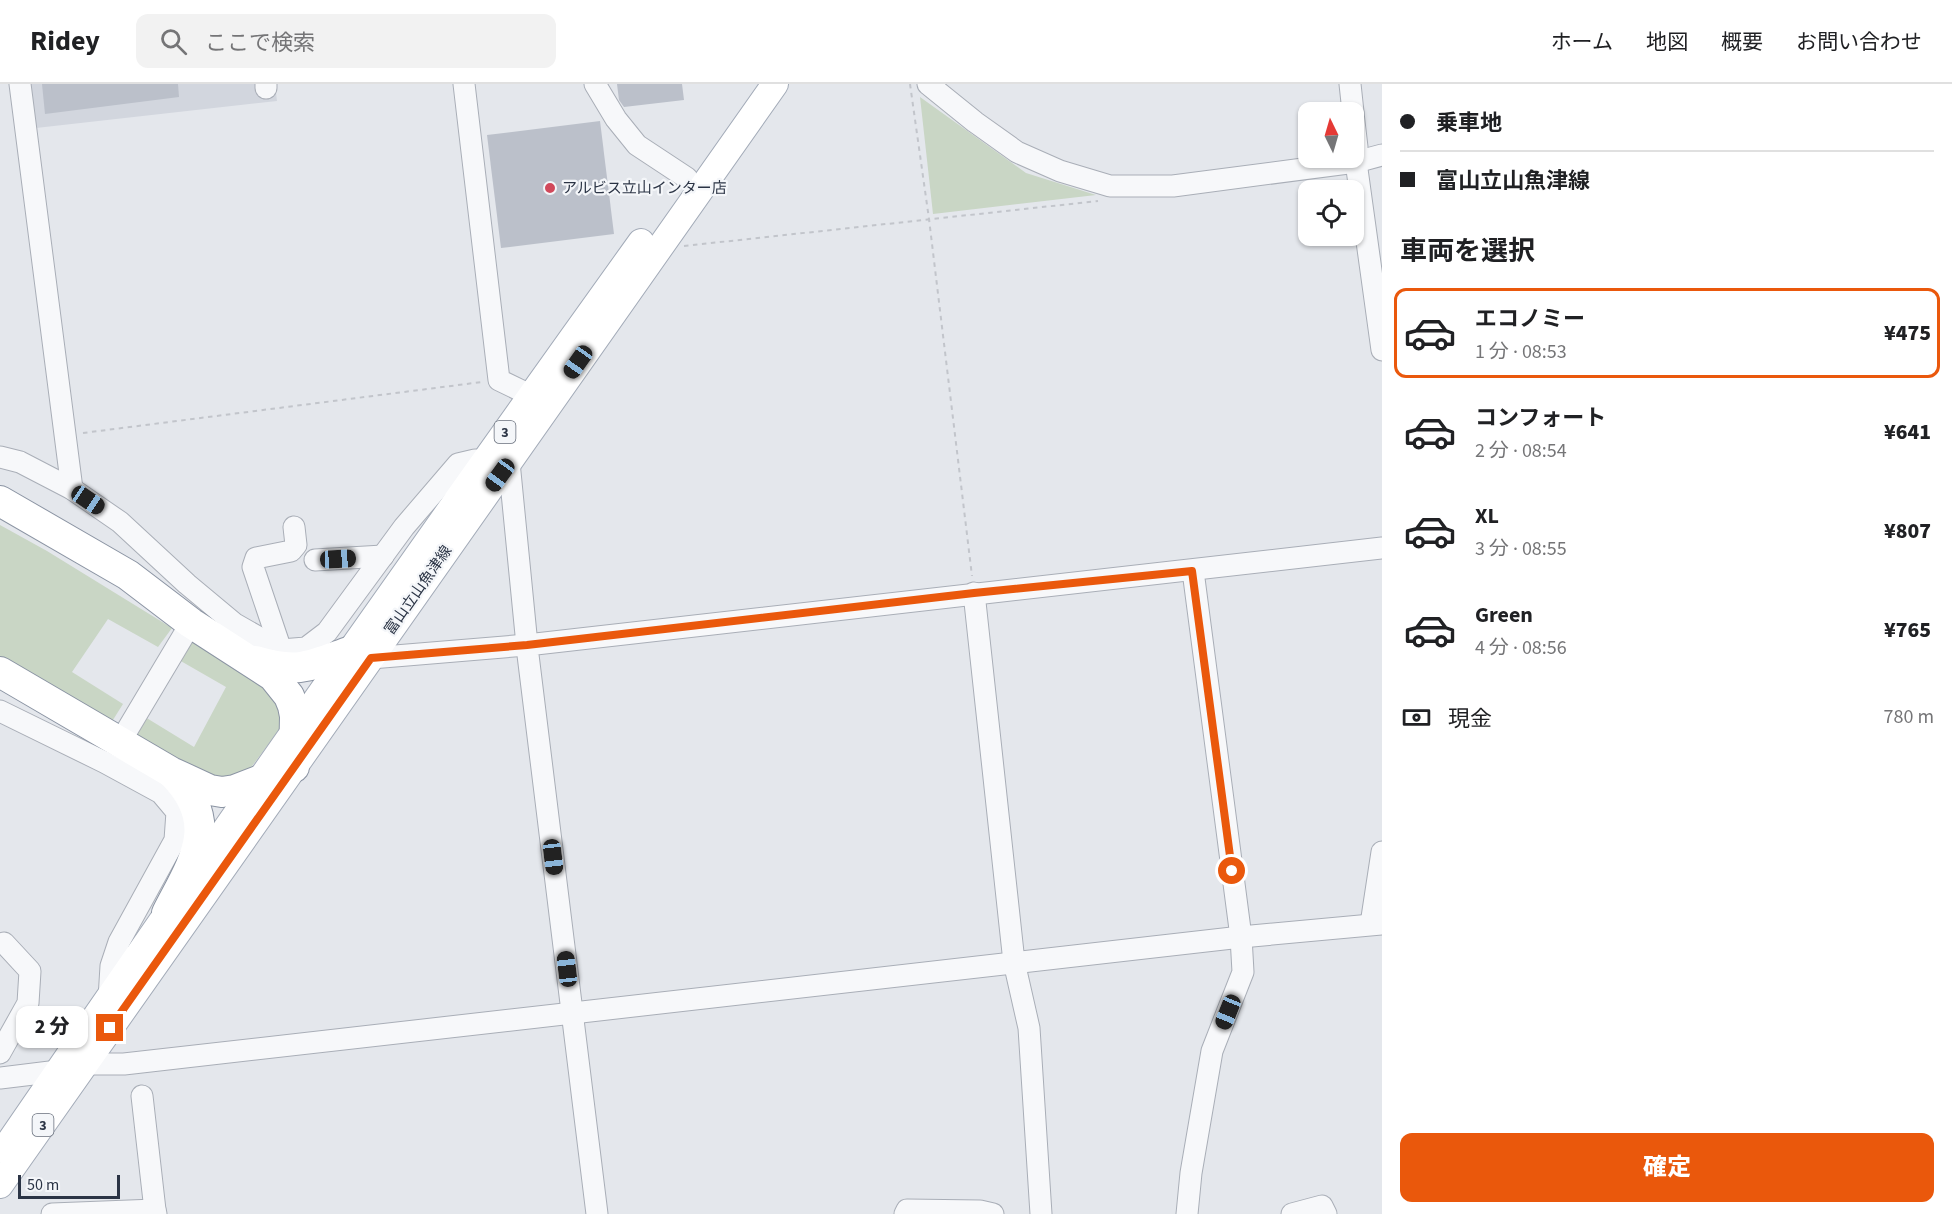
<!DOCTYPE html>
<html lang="ja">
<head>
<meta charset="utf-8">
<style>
  body { margin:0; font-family:"Source Sans 3","Noto Sans JP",sans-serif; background:#f2f2f2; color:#202124; height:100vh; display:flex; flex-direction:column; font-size:22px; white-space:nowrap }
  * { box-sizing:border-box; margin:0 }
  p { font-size:20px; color:#757577 }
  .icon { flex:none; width:33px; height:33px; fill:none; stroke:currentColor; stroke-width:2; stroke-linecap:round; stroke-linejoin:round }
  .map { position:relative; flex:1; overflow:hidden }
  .sheet { display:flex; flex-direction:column; background:#fff; width:570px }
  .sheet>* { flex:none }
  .banner { display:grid; align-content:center; height:132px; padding:0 18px; background:#fff }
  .needle { width:39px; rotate:355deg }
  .fabs { position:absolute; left:1298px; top:18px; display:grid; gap:12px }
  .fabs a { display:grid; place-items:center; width:66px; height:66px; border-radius:12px; background:#fff; box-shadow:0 2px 4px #0004; font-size:30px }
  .scale { position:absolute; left:18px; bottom:15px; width:102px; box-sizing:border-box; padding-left:6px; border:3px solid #2b3445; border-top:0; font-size:16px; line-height:21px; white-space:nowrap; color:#2b3445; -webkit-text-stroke:4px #f4f6f9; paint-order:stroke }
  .end { position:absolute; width:27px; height:27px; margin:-14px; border:8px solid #ea580c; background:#fff; box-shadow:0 0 0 3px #fff }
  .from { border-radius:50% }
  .bubble { position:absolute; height:42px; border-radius:12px; background:#fff; box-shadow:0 2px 4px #0004; font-size:20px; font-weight:800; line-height:42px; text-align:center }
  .car { position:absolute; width:18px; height:36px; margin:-18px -9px; border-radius:8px; box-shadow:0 0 4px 2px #0007; background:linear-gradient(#222 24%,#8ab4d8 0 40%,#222 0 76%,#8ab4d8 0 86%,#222 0) }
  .banner b { display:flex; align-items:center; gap:21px; height:57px; font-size:22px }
  .banner b+b { border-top:2px solid #e0e0e0 }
  .banner i { width:15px; height:15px; background:#202124 }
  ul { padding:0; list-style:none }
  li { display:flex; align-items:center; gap:18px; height:90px; margin:0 12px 9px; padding:0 6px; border:3px solid transparent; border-radius:12px }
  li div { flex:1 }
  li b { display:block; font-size:22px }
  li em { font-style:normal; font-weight:800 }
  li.current { border-color:#ea580c }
  li>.icon { width:54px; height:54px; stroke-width:1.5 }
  h2 { padding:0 18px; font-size:27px; line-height:72px }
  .pay { display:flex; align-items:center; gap:15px; height:66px; padding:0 18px; font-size:22px }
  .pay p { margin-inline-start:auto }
  .action { display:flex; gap:12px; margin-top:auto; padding:12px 18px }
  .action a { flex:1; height:69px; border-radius:12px; background:#ea580c; color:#fff; font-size:24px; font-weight:800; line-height:69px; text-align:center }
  header { display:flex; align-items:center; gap:36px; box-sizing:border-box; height:84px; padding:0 30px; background:#fff; border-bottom:2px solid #e0e0e0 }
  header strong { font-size:28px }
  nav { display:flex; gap:33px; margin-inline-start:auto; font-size:21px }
  .search { width:420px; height:54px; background:#f2f2f2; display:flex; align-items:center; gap:15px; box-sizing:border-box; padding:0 21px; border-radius:12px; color:#757577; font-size:22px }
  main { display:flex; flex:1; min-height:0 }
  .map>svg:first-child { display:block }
  .built { fill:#d2d6de }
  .green { fill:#c9d6c5 }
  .building { fill:#bbc0ca }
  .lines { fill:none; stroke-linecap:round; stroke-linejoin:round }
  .minor-casing { stroke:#a9aeb7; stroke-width:23 }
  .major-casing { stroke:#a3abb8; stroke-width:28 }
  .highway-casing { stroke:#8b94a3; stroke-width:32 }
  .path { stroke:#c2c5cb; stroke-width:2; stroke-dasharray:4.5 4.5; stroke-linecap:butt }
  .minor { stroke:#f7f8fa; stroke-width:21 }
  .major { stroke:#fff; stroke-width:26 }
  .highway { stroke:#fff; stroke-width:30 }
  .route { stroke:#ea580c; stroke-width:8 }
  .poi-dot { fill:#d1495b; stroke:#f4f6f9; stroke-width:2 }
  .labels { text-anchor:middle; stroke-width:4.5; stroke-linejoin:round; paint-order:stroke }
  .shield { fill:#f4f6f9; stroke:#676e7b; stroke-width:1.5 }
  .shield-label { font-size:14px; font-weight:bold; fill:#2b3445 }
  .poi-label { font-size:15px; fill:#2b3445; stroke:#f4f6f9; text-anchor:start }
  .street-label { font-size:15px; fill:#2b3445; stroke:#f4f6f9 }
</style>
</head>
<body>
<header>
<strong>Ridey</strong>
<div class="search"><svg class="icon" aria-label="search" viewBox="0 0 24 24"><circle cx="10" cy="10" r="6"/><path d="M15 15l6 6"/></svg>ここで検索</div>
<nav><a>ホーム</a><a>地図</a><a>概要</a><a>お問い合わせ</a></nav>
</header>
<main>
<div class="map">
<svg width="1382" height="1130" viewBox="0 0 1382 1130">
  <rect width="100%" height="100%" fill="#e4e7ec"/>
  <path class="built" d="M31 0H275L277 17 36 44Z"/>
  <g class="green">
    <path d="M920 13 1026 89 1096 111 933 130Z"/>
    <path d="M0 441 47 467 172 544 158 563 108 535 72 588 123 620 111 639 0 574Z"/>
    <path d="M190 557 259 597 271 611 287 635 244 693 220 703 134 655 145 633 194 663 226 603 179 576Z"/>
  </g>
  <g class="building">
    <path d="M42 0H178L179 13 45 30Z"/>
    <path d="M617 0H682L684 16 624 23 619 16Z"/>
    <path d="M600 37 614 150 501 164 487 51Z"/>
  </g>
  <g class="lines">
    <defs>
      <g id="minor">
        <path d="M20 0 72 405"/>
        <path d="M266 0V4"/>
        <path d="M464 0 499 296 530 311"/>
        <path d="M595 0 616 35 637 61 687 94"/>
        <path d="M928 0 975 38 1017 68 1060 87 1110 102H1173L1356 78 1382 71"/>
        <path d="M1350 0 1353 28"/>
        <path d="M1353 29 1357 63 1356 78 1382 266"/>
        <path d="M0 373 20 378 72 405 120 438 187 500 235 540 281 566 306 564 327 548 404 443 458 380 475 376 486 377"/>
        <path d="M509 378 528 571 597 1130"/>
        <path d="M315 476 383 472"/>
        <path d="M974 509 1014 878 1029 944 1041 1130"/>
        <path d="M281 566 253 483 256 474 291 467 296 461 294 443"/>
        <path d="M371 574 527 561 1382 464"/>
        <path d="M0 627 104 678 161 709 177 728 175 756 119 858 111 882 109 915"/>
        <path d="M120 658 191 539"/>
        <path d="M1371 840 1382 768"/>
        <path d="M0 969 28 919 30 887 4 859"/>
        <path d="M85 980H124L1241 853 1382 840"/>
        <path d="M0 994 58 987"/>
        <path d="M142 1012 155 1126"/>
        <path d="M52 1130 155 1126 156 1130"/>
        <path d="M905 1130 907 1126 980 1127 993 1130"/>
        <path d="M1187 1130 1191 1089 1212 967 1243 888 1241 853 1193 487"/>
        <path d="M1292 1130 1322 1122 1326 1130"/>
      </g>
      <g id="major">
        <path d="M4 1066C213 761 425 459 641 158"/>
        <path d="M0 1101 775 0"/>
      </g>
      <g id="highway">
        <path d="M0 417 128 491 191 539 273 592 289 612 293 622 295 632 294 683 235 706 222 708 210 706 171 688 0 588"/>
        <path d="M255 577C299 590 310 582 351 567"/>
        <path d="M167 829C193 778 222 740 173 690"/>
      </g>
    </defs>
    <use href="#minor" class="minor-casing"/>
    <use href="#major" class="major-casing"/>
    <use href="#highway" class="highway-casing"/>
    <g class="path">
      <path d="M910 0 929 135 972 492"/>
      <path d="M684 162 1098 117"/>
      <path d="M83 349 482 298"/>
    </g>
    <use href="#minor" class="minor"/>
    <use href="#major" class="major"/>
    <use href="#highway" class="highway"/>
  </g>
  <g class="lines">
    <path class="route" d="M110 944 371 574 527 561 974 509 1192 487 1232 787"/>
  </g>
  <circle class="poi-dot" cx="550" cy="104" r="6"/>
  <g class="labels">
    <g class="shield">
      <rect x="494.5" y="337" width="21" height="22" rx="4.5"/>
      <rect x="32.5" y="1030" width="21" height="22" rx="4.5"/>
    </g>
    <g class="shield-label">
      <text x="505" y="353">3</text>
      <text x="43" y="1046">3</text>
    </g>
    <g class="poi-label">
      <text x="562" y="109">アルビス立山インター店</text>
    </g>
    <g class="street-label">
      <text transform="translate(418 506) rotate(-55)" y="5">富山立山魚津線</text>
    </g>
  </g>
</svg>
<div class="fabs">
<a><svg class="needle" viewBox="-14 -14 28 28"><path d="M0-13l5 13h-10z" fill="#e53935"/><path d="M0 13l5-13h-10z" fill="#757577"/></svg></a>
<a><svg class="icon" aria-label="locate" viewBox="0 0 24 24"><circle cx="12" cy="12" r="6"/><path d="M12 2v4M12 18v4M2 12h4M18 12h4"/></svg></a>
</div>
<div class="scale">50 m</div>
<i class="end from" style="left:1232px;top:787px"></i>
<i class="end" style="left:110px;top:944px"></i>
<div class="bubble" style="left:16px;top:922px;width:72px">2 分</div>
<i class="car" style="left:578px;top:278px;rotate:215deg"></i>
<i class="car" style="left:500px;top:391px;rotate:216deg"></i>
<i class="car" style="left:88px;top:416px;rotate:124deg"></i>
<i class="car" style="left:338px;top:475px;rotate:87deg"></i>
<i class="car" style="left:553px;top:773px;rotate:173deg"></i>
<i class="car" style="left:567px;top:885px;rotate:353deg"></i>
<i class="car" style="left:1228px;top:928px;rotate:202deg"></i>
</div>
<section class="sheet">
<div class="banner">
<b><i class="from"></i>乗車地</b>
<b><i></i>富山立山魚津線</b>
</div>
<h2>車両を選択</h2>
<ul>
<li class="current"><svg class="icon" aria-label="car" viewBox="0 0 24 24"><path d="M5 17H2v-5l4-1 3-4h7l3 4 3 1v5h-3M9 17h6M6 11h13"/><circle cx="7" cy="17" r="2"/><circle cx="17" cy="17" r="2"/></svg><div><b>エコノミー</b><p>1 分 · 08:53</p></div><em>¥475</em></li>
<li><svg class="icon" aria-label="car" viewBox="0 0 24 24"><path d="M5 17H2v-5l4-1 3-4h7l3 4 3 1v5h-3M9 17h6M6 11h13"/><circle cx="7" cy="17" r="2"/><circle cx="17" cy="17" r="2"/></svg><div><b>コンフォート</b><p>2 分 · 08:54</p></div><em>¥641</em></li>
<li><svg class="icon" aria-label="car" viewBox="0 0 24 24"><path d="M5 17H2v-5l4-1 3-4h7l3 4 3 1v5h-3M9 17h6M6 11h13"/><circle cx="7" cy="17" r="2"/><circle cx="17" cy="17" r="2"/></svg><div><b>XL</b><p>3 分 · 08:55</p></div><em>¥807</em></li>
<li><svg class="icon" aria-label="car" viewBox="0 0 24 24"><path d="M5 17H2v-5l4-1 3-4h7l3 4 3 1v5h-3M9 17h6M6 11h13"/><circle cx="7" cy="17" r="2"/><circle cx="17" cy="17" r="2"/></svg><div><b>Green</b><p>4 分 · 08:56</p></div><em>¥765</em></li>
</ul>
<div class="pay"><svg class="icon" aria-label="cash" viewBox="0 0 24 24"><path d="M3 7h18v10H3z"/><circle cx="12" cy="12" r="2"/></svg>現金<p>780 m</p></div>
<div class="action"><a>確定</a></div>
</section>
</main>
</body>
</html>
